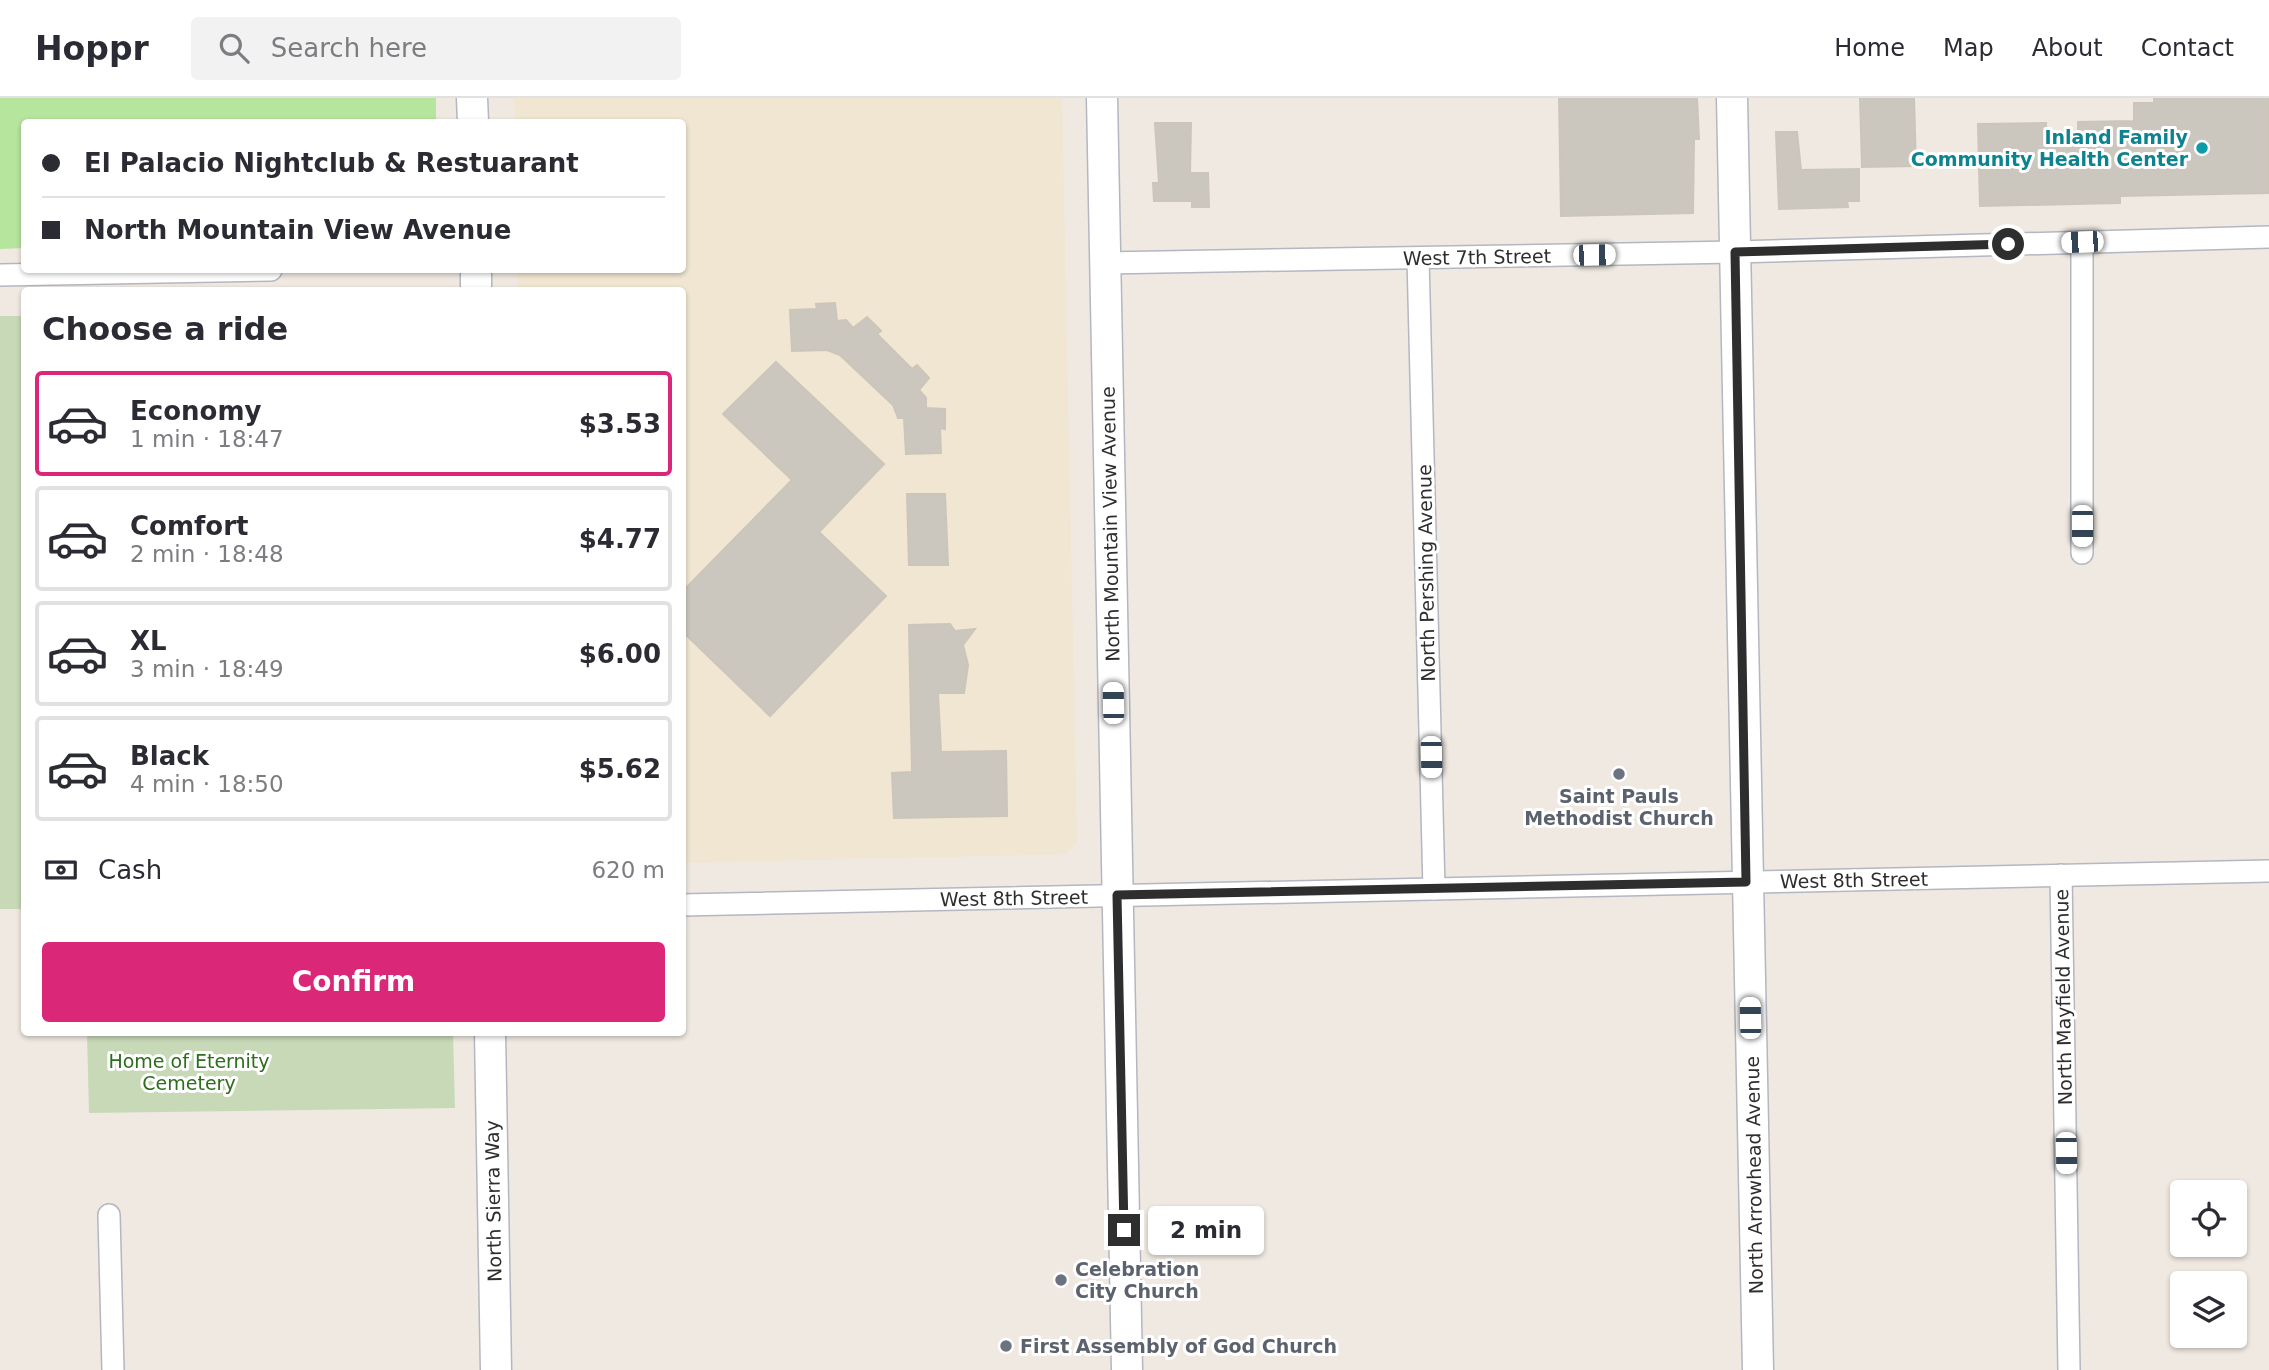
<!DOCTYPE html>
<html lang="en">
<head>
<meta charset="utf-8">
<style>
  body { margin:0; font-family:"DejaVu Sans",sans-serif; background:#f2f2f3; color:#2b2b33; height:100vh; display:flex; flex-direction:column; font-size:26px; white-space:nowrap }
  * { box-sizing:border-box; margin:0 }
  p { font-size:23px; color:#7c7c81 }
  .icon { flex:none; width:38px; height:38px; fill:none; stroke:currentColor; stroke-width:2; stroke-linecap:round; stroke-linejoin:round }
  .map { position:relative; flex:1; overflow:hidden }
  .drawer { position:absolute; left:21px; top:189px; width:665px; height:749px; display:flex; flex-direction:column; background:#fff; border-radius:7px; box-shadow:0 2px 5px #0004 }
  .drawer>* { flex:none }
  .top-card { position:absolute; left:21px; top:21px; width:665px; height:154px; border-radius:7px; box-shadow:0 2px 5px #0004; display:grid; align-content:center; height:154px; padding:0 21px; background:#fff }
  .fabs { position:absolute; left:2170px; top:1082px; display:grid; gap:14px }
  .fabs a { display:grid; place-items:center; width:77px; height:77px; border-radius:7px; background:#fff; box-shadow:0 2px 5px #0004; font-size:35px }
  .end { position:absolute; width:32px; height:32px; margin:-16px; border:9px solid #2e2e2e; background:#fff; box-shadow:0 0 0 4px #fff }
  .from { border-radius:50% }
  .bubble { position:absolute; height:49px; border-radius:7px; background:#fff; box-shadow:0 2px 5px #0004; font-size:23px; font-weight:700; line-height:49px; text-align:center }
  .car { position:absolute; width:21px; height:42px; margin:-21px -10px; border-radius:9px; box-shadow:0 0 5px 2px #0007; background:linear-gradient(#fff 24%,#345 0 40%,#fff 0 76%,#345 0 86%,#fff 0) }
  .top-card b { display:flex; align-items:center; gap:24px; height:66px; font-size:26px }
  .top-card b+b { border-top:2px solid #e1e1e2 }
  .top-card i { width:18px; height:18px; background:#2b2b33 }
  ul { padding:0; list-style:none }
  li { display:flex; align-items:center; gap:21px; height:105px; margin:0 14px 10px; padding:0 7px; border:4px solid #e1e1e2; border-radius:7px }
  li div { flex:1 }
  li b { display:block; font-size:26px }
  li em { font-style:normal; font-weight:700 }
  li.selected { border-color:#db2777 }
  li>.icon { width:63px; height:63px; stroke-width:1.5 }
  h2 { padding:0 21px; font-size:32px; line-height:84px }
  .pay { display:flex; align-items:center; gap:18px; height:77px; padding:0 21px; font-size:26px }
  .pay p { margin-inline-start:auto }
  .cta { display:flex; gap:14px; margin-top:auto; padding:14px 21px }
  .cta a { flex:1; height:80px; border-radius:7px; background:#db2777; color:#fff; font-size:28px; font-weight:700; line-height:80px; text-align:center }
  header { display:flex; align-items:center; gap:42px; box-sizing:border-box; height:98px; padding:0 35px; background:#fff; border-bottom:2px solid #e1e1e2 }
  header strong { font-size:33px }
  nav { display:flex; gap:38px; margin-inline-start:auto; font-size:24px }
  .search { width:490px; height:63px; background:#f2f2f3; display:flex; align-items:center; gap:18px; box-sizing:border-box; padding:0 24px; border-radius:7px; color:#7c7c81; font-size:26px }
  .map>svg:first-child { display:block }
  .education { fill:#f0e6d1 }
  .green { fill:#b6e59e }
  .cemetery { fill:#c8d9b8 }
  .building { fill:#cbc7bf; stroke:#cbc5ba; stroke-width:2 }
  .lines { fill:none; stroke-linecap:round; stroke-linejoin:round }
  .street-casing { stroke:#b4b7c1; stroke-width:24 }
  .secondary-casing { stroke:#b4b7c1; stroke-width:33 }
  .street { stroke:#fff; stroke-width:21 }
  .secondary { stroke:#fff; stroke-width:30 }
  .route { stroke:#2e2e2e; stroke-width:9 }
  .culture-dot { fill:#0f9aa8; stroke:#fff; stroke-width:2.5 }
  .worship-dot { fill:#6b7280; stroke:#fff; stroke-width:2.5 }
  .labels { text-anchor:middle; stroke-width:6; stroke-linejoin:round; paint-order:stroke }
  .culture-label { font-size:19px; font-weight:bold; fill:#0d838f; stroke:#fff; text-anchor:end }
  .street-label { font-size:19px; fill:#2e2e2e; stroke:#fff }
  .worship-label { font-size:19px; font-weight:bold; fill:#5b616d; stroke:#fff; text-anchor:start }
  .park-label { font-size:19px; fill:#2c6e1b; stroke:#fff }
</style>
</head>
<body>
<header>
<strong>Hoppr</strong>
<div class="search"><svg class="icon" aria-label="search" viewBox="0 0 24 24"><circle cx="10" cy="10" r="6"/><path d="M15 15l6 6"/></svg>Search here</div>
<nav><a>Home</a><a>Map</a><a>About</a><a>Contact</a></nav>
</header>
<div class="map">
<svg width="2269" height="1272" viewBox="0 0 2269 1272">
  <rect width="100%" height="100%" fill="#efe9e1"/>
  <path class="education" d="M514 0H1062L1077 744 1066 756 683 765 682 192H518L517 172H682V24H515Z"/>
  <path class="green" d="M0 0H436V24H24V150L0 151Z"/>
  <g class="cemetery">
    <rect x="0" y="218" width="24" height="593"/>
    <path d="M87 935H453L455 1010 89 1015Z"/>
  </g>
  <g class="building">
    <path d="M1559 0H1697L1699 41H1694L1693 115 1561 118Z"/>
    <path d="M1860 0H1914L1916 68 1862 69Z"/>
    <path d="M2154 0H2269V95L2120 98V105L1980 108 1978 26 2046 25V33H2078V24L2134 23V5H2154Z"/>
    <path d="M1155 25H1191L1190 75H1208L1209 109H1192V103H1154L1153 85H1159Z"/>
    <path d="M1776 34H1797L1801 72 1859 71V103H1847L1848 109 1779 111Z"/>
    <path d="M835 205 837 223 846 222 853 230 867 219 881 233 877 236 912 271 917 267 929 280 919 292 926 300V310L945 311V331L940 330 941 355 906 356 904 320H898L893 307 840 257 827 252 792 253 790 212 817 211 816 206Z"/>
    <path d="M776 264 884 366 819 434 886 498 770 618 682 533V494L792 382 723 316Z"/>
    <path d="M907 396H945L948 467H909Z"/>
    <path d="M950 526 955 533 975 531 963 547 968 567 964 595H938L941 654 1006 653 1007 718 894 720 892 675 912 674 909 527Z"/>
  </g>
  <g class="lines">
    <defs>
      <g id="street">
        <path d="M2082 144V455"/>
        <path d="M1418 160 1434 791"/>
        <path d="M1105 165 1736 154 2269 139"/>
        <path d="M0 177 271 172"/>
        <path d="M2061 777 2069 1272"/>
        <path d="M682 807 2269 773"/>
        <path d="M109 1117 113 1272"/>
      </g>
      <g id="secondary">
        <path d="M472 0 473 24"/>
        <path d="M1102 0 1127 1272"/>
        <path d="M1732 0 1758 1272"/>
        <path d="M476 172V192"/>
        <path d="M490 934 496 1272"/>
      </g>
    </defs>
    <use href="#street" class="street-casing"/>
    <use href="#secondary" class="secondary-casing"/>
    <use href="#street" class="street"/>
    <use href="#secondary" class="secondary"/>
  </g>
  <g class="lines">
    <path class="route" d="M1124 1132 1117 797 1746 784 1735 154 2008 146"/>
  </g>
  <circle class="culture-dot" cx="2202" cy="50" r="7"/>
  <g class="worship-dot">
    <circle cx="1619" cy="676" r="7"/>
    <circle cx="1061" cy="1182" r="7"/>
    <circle cx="1006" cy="1248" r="7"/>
  </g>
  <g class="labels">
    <g class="culture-label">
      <text x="2188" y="46">Inland Family<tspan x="2188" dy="22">Community Health Center</tspan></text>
    </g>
    <g class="street-label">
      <text transform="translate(1477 159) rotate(-1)" y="7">West 7th Street</text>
      <text transform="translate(1110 426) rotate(-91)" y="7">North Mountain View Avenue</text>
      <text transform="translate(1426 475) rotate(-91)" y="7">North Pershing Avenue</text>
      <text transform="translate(1854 782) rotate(-1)" y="7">West 8th Street</text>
      <text transform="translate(1014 800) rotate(-1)" y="7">West 8th Street</text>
      <text transform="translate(2063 899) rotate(-91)" y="7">North Mayfield Avenue</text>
      <text transform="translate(1754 1077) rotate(-91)" y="7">North Arrowhead Avenue</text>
      <text transform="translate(493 1103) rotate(-91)" y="7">North Sierra Way</text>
    </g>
    <g class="worship-label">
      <text x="1619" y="705" text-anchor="middle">Saint Pauls<tspan x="1619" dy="22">Methodist Church</tspan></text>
      <text x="1075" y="1178">Celebration<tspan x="1075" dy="22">City Church</tspan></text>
      <text x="1020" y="1255">First Assembly of God Church</text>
    </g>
    <g class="park-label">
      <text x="189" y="970">Home of Eternity<tspan x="189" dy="22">Cemetery</tspan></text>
    </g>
  </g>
</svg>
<div class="fabs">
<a><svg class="icon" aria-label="locate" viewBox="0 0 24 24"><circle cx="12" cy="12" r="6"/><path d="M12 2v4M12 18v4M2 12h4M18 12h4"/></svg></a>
<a><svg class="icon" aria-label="layers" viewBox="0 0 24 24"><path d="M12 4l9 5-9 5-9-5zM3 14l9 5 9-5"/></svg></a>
</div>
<i class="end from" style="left:2008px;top:146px"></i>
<i class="end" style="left:1124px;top:1132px"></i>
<div class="bubble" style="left:1148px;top:1108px;width:116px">2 min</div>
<i class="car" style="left:2082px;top:144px;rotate:268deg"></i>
<i class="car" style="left:1594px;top:157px;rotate:89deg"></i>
<i class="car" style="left:2082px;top:428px;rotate:180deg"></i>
<i class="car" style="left:1113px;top:605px;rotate:359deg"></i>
<i class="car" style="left:1431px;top:659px;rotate:179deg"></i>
<i class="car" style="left:1750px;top:920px;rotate:359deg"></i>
<i class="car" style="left:2066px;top:1055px;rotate:179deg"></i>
<div class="top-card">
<b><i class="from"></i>El Palacio Nightclub &amp; Restuarant</b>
<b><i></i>North Mountain View Avenue</b>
</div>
<section class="drawer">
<h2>Choose a ride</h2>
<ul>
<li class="selected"><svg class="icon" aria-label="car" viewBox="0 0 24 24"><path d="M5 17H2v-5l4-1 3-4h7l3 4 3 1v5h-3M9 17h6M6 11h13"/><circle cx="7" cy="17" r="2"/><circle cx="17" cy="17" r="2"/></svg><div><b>Economy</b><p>1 min · 18:47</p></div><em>$3.53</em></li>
<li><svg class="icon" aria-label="car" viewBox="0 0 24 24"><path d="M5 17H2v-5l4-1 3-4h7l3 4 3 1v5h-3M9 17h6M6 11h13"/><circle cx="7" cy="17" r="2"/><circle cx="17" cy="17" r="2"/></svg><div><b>Comfort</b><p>2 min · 18:48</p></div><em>$4.77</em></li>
<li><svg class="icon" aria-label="car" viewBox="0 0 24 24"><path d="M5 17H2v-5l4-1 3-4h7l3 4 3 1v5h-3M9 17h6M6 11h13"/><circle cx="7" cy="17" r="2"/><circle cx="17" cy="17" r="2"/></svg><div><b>XL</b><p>3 min · 18:49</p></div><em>$6.00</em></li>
<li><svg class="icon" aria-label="car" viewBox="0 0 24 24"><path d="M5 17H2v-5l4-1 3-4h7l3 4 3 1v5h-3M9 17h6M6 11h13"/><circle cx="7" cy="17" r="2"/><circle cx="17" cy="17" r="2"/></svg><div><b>Black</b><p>4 min · 18:50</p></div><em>$5.62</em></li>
</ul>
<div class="pay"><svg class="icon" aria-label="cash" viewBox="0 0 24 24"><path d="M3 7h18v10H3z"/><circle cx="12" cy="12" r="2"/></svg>Cash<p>620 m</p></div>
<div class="cta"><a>Confirm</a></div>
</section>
</div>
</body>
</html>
